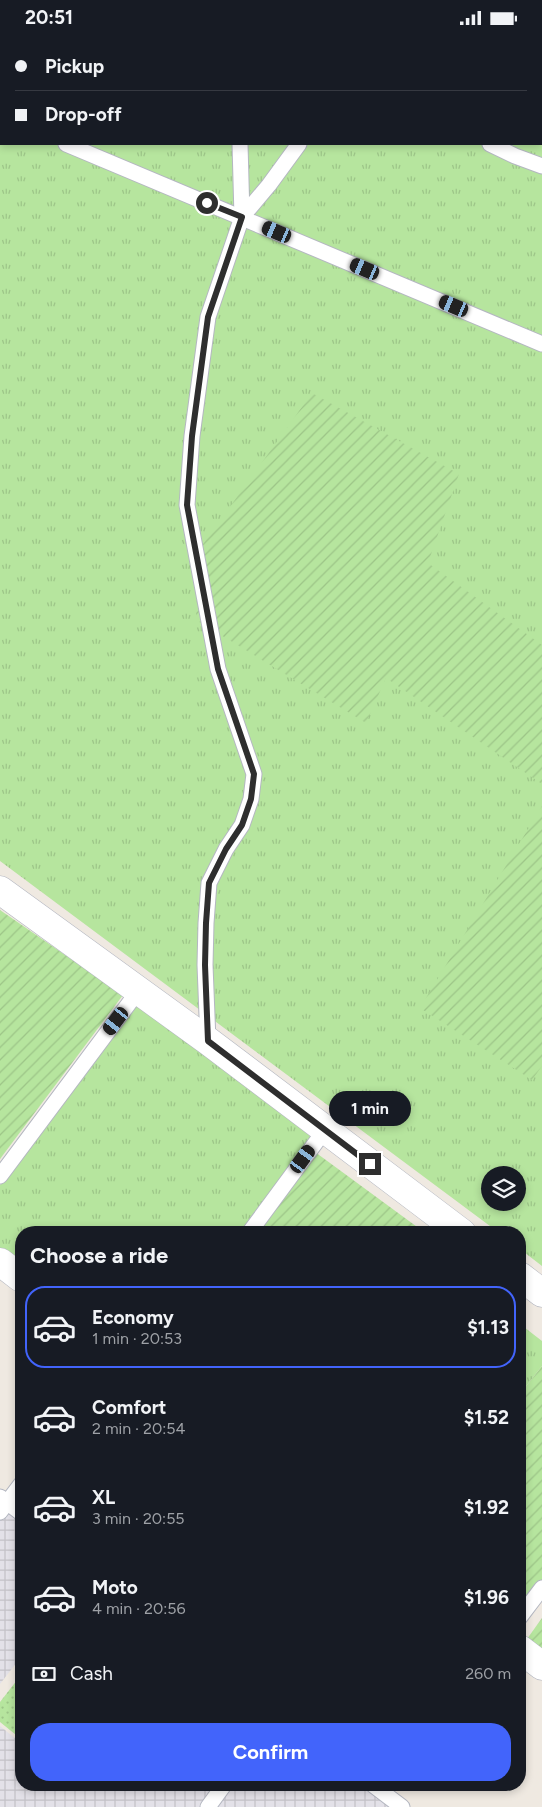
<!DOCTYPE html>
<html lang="en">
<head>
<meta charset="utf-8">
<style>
  body { margin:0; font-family:Figtree,sans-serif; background:#242831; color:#f1f3f6; height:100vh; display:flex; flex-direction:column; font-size:19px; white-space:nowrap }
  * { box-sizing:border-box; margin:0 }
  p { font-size:16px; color:#9ea1a6 }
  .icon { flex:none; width:28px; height:28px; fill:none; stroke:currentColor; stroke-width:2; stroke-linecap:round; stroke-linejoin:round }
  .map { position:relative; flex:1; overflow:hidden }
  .drawer { position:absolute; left:15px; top:1191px; width:511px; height:565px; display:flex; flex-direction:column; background:#171b24; border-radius:20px; box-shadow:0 2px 8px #0003 }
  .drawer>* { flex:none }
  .guide { position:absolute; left:0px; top:0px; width:542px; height:110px; box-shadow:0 2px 8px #0003; display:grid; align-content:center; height:110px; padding:0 15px; background:#171b24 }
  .controls { position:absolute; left:481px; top:1131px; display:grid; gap:10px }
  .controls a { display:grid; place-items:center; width:45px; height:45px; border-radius:50%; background:#171b24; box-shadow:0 2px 8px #0003; font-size:25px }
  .end { position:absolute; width:22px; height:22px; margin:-11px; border:6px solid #2e2e2e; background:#fff; box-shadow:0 0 0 2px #fff }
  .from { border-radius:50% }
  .bubble { position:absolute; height:35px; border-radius:18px; background:#171b24; box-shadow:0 2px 8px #0003; font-size:16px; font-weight:700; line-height:35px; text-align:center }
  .car { position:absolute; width:15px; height:30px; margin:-15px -8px; border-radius:6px; box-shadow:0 0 4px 1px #0007; background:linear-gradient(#222 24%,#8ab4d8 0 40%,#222 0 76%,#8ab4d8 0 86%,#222 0) }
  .guide b { display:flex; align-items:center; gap:18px; height:48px; font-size:19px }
  .guide b+b { border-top:1px solid #363941 }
  .guide i { width:12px; height:12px; background:#f1f3f6 }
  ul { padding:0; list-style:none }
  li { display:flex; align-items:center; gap:15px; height:82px; margin:0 10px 8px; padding:0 5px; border:2px solid transparent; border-radius:20px }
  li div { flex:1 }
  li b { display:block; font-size:19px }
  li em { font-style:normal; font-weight:700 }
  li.selected { border-color:#4264fb }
  li>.icon { width:45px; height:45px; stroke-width:1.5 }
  h2 { padding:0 15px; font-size:22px; line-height:60px }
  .pay { display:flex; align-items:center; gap:12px; height:55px; padding:0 15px; font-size:19px }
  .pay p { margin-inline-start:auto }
  .button { display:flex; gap:10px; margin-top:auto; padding:10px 15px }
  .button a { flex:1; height:58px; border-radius:20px; background:#4264fb; color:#fff; font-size:20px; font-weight:700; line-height:58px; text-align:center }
  .status { display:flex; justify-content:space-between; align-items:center; height:35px; padding:0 25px; background:#171b24; direction:ltr }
  .status svg { height:14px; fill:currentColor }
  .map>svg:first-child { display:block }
  .industrial { fill:url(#industrial-grid) }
  .grass { fill:url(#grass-tufts); fill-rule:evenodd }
  .park { fill:url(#park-dots) }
  .garden { fill:url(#garden-furrows) }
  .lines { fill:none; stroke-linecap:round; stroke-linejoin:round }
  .lane-casing { stroke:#b4b7c1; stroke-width:17 }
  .street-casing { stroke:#b4b7c1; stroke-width:29 }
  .secondary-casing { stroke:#b4b7c1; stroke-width:29 }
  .lane { stroke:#fff; stroke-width:15 }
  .street { stroke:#fff; stroke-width:28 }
  .secondary { stroke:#fff; stroke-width:28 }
  .route { stroke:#2e2e2e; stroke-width:6 }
</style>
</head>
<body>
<div class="status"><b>20:51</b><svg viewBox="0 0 49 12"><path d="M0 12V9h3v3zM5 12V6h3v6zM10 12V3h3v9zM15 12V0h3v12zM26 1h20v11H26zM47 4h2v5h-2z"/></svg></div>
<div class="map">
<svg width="542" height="1772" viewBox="0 0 542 1772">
  <defs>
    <pattern id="industrial-grid" width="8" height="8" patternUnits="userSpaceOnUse" patternTransform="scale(1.25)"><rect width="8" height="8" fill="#e3e1e8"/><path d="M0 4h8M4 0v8" fill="none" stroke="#c3c1c7"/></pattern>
    <pattern id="grass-tufts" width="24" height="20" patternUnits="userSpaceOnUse" patternTransform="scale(1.25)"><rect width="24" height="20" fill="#b6e59e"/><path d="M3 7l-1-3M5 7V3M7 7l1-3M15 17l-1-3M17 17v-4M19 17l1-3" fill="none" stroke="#9dc588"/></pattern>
    <pattern id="park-dots" width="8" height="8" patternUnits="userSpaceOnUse" patternTransform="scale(1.25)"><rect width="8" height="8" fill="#b6e59e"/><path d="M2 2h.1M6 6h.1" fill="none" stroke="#9dc588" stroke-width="1.8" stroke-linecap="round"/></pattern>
    <pattern id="garden-furrows" width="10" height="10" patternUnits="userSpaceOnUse" patternTransform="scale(1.25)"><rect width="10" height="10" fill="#b6e59e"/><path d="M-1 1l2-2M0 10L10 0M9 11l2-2" fill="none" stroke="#9dc588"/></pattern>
  </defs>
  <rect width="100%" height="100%" fill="#efe9e1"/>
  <g class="industrial">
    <path d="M0 1471 21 1488V1622L0 1649Z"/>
    <path d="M0 1691 21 1708V1750H365L395 1772H0Z"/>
  </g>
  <g class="grass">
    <path d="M0 0 369 1H1V109H541L542 83V1231L520 1214V1198L498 1197 0 826ZM490 1140H518V1168H490Z"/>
    <path d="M138 965 317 1098 244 1197 21 1198V1237L0 1222V1150Z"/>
    <path d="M520 1289 542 1306V1331L520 1359Z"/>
  </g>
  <path class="park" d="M21 1640V1704L0 1687V1667Z"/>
  <g class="garden">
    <path d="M367 0H542V83L541 1Z"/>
    <path d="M312 358 459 439 428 528 542 610V749L386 643 366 688 196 585 198 516Z"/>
    <path d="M542 771V1031L532 1045 420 973Z"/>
    <path d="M0 875 123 960 0 1124Z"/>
    <path d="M315 1117 424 1197 256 1198Z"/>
    <path d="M542 1331V1546L520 1579V1359Z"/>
    <path d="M542 1583V1615L527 1604Z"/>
  </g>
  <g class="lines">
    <defs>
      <g id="lane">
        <path d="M73 1V0"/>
        <path d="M239 1V0"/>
        <path d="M391 1 392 0"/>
        <path d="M421 1V0"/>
        <path d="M0 80 1 81"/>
        <path d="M66 109 542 309"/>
        <path d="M490 109 515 121 542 131"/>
        <path d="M242 182 269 150 299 109"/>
        <path d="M208 1006 205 930 206 888 209 848 226 814 242 790 251 764 254 739 218 634 187 470 192 401 208 282 242 182 240 109"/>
        <path d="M0 1141 139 955"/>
        <path d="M249 1198 325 1095"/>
        <path d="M0 1462 21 1478"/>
        <path d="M0 1477 21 1449"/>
        <path d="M520 1582 542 1553"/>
        <path d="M373 1750 402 1772"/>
        <path d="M208 1772 224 1750"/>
      </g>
      <g id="street">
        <path d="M0 855 208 1006 462 1198"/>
        <path d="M520 1241 542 1258"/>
      </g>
      <g id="secondary">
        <path d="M0 1227 21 1243"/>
        <path d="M520 1614 542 1631"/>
      </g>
    </defs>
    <use href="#lane" class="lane-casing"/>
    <use href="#street" class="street-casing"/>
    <use href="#secondary" class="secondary-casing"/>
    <use href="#lane" class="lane"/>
    <use href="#street" class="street"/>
    <use href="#secondary" class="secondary"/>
  </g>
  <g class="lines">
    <path class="route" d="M207 168 242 182 208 282 192 401 187 470 218 634 254 739 251 764 242 790 226 814 209 848 206 888 205 930 208 1006 370 1129"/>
  </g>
</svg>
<div class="controls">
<a><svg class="icon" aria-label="layers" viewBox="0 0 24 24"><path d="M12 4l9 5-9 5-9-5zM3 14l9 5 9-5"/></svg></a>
</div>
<i class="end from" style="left:207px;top:168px"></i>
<i class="end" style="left:370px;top:1129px"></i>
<div class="bubble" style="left:329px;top:1056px;width:82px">1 min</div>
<i class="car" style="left:277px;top:197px;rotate:293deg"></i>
<i class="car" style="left:365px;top:234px;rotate:293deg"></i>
<i class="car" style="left:454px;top:271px;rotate:293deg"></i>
<i class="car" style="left:116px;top:986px;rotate:217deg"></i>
<i class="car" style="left:303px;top:1124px;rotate:36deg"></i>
<div class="guide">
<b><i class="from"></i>Pickup</b>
<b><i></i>Drop-off</b>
</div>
<section class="drawer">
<h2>Choose a ride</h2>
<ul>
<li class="selected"><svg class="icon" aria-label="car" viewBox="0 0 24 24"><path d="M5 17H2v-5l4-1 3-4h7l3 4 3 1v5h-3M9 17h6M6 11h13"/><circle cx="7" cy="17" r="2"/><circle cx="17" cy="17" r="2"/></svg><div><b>Economy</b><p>1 min · 20:53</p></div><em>$1.13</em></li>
<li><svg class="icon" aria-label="car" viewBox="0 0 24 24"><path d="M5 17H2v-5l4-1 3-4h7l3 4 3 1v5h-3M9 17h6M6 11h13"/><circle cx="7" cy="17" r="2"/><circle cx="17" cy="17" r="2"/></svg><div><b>Comfort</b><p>2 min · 20:54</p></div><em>$1.52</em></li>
<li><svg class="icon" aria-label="car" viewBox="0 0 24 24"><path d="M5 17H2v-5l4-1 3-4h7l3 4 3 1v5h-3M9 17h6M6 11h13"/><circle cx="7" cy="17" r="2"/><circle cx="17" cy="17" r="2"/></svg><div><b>XL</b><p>3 min · 20:55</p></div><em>$1.92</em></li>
<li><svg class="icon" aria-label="car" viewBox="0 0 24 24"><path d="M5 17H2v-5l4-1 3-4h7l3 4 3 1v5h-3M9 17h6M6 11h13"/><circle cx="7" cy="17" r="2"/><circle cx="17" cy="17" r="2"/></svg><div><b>Moto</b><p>4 min · 20:56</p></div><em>$1.96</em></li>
</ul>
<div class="pay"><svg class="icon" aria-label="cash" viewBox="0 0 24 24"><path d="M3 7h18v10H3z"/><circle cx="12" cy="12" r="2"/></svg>Cash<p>260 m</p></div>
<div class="button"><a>Confirm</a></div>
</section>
</div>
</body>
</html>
